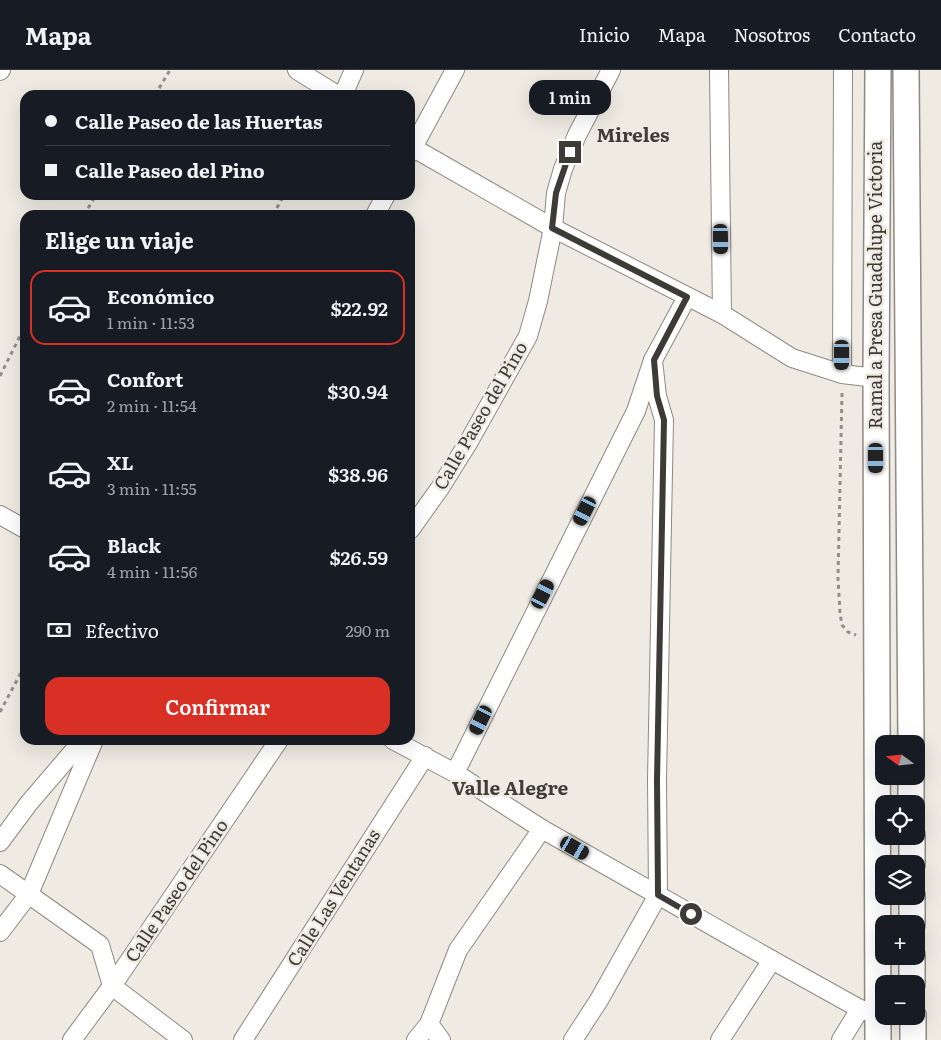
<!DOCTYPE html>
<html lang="es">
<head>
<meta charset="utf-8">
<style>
  body { margin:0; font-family:Literata,serif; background:#20242c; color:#f1f3f6; height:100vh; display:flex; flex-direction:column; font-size:19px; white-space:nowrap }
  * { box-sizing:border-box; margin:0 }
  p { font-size:16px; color:#9ea1a6 }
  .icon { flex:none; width:28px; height:28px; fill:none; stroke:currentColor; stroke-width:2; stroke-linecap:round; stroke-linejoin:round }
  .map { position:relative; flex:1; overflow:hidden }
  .panel { position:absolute; left:20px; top:140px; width:395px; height:535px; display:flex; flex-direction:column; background:#171b24; border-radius:15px; box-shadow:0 5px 20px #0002 }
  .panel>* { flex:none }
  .banner { position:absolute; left:20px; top:20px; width:395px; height:110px; border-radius:15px; box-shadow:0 5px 20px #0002; display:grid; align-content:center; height:110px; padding:0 25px; background:#171b24 }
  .needle { width:32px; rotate:285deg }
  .buttons { position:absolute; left:875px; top:665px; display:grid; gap:10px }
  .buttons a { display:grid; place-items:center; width:50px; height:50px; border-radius:10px; background:#171b24; box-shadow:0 5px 20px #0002; font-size:25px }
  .end { position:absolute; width:22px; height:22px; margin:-11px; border:6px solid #3d3b37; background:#fff; box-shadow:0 0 0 2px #fff }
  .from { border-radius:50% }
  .bubble { position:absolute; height:35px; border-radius:15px; background:#171b24; box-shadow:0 5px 20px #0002; font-size:16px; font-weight:600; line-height:35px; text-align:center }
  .car { position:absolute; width:15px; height:30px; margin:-15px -8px; border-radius:6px; box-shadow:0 0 4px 1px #0007; background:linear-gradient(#222 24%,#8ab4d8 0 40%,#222 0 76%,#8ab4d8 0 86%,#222 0) }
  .banner b { display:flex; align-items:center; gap:18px; height:48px; font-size:19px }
  .banner b+b { border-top:1px solid #363941 }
  .banner i { width:12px; height:12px; background:#f1f3f6 }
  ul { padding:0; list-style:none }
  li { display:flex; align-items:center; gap:15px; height:75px; margin:0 10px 8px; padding:0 15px; border:2px solid transparent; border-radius:15px }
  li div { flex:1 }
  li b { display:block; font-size:19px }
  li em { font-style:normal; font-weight:600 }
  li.current { border-color:#d93025 }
  li>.icon { width:45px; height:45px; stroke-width:1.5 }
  h2 { padding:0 25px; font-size:22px; line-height:60px }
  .pay { display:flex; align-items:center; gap:12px; height:55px; padding:0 25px; font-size:19px }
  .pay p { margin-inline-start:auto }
  .action { display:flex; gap:10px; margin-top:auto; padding:10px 25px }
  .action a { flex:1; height:58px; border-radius:15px; background:#d93025; color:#fff; font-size:20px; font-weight:600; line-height:58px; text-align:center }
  header { display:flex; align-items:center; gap:30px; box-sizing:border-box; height:70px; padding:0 25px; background:#171b24; border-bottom:1px solid #363941 }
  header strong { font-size:24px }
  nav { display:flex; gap:28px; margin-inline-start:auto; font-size:18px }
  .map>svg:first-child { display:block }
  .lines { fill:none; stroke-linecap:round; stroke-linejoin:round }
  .street-casing { stroke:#8e8a83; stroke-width:20 }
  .secondary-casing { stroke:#8e8a83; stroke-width:28 }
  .path { stroke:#93908a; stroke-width:3; stroke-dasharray:4 4; stroke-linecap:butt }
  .street { stroke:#fff; stroke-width:18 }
  .secondary { stroke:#fff; stroke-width:25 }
  .route { stroke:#3d3b37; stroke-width:6 }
  .labels { text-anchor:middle; stroke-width:5; stroke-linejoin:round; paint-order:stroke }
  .street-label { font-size:18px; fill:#3d3b37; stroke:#efeae2 }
  .neighbourhood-label { font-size:19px; font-weight:bold; fill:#403d36; stroke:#efeae2 }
</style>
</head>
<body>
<header>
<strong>Mapa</strong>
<nav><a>Inicio</a><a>Mapa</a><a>Nosotros</a><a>Contacto</a></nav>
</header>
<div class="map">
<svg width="941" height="970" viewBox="0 0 941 970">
  <rect width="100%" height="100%" fill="#efeae2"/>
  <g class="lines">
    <defs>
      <g id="street">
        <path d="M297 0 337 25"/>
        <path d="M719 0 722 244"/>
        <path d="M0 1 1 0"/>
        <path d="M343 25 354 0"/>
        <path d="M410 76 553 158 722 244 792 288 842 304 876 308"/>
        <path d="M410 83 455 0"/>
        <path d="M375 145 386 125"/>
        <path d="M842 304 843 0"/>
        <path d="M0 445 25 459"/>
        <path d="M410 460 440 418 468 373 528 266 538 231 553 158 556 123 563 99 577 65 611 0"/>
        <path d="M393 670 455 703 542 759 772 890 860 939 879 945"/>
        <path d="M455 703 636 341 653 290 687 227"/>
        <path d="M0 772 29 733 83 670"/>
        <path d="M0 804 100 875 112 916 183 970"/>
        <path d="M0 862 29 824 94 670"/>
        <path d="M429 954 441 970"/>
        <path d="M72 970 112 916 279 670"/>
        <path d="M243 970 425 686"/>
        <path d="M416 970 429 954 458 880 542 759"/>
        <path d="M573 970 599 930 658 825 657 710 664 350 657 326 653 290"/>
        <path d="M720 970 772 890"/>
        <path d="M841 970 860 939"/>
      </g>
      <g id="secondary">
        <path d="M878 0 876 308 878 970"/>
        <path d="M906 0 911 674"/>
        <path d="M911 706V734"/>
        <path d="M912 766V794"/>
        <path d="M912 826V854"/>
        <path d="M912 886V914"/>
        <path d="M913 946V970"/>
      </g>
    </defs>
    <use href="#street" class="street-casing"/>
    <use href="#secondary" class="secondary-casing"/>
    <g class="path">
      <path d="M155 25 170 0"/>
      <path d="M84 145 96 125"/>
      <path d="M273 145 284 125"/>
      <path d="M0 306 25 256"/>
      <path d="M842 323 838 508 840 543 842 555 848 562 856 565"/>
      <path d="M0 642 25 595"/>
    </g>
    <use href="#street" class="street"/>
    <use href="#secondary" class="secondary"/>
  </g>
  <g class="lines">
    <path class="route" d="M570 82 556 123 552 158 687 227 654 290 657 326 664 350 657 710 658 825 691 844"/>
  </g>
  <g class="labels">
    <g class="street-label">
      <text transform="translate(876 215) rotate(-90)" y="6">Ramal a Presa Guadalupe Victoria</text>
      <text transform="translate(481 346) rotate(-60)" y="6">Calle Paseo del Pino</text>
      <text transform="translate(177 821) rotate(-56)" y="6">Calle Paseo del Pino</text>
      <text transform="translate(334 828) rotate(-58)" y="6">Calle Las Ventanas</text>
    </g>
    <g class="neighbourhood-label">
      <text x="633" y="72">Mireles</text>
      <text x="510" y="725">Valle Alegre</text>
    </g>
  </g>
</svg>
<div class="buttons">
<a><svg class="needle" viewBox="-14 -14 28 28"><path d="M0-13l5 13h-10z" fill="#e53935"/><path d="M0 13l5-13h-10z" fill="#9ea1a6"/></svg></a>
<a><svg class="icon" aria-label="locate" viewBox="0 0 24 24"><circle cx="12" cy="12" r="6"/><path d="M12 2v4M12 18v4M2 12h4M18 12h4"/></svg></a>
<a><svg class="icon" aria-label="layers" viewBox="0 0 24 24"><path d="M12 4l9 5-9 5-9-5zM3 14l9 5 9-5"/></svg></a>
<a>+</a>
<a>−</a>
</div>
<i class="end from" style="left:691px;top:844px"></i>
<i class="end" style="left:570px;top:82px"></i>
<div class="bubble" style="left:529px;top:10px;width:82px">1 min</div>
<i class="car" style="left:721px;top:169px;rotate:179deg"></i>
<i class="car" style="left:842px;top:285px;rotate:180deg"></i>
<i class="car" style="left:876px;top:388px;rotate:180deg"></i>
<i class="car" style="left:585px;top:441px;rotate:207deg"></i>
<i class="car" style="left:543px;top:524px;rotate:27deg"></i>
<i class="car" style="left:481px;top:650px;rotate:206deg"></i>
<i class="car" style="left:575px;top:778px;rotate:120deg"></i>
<div class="banner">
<b><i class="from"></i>Calle Paseo de las Huertas</b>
<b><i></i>Calle Paseo del Pino</b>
</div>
<section class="panel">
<h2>Elige un viaje</h2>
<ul>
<li class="current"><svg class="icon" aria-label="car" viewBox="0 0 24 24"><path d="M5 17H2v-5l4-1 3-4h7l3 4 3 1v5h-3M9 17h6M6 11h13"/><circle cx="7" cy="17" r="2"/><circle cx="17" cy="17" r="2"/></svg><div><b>Económico</b><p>1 min · 11:53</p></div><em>$22.92</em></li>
<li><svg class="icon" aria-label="car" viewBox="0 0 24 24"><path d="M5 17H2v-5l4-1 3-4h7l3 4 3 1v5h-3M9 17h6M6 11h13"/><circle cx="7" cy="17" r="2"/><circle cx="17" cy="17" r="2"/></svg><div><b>Confort</b><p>2 min · 11:54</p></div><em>$30.94</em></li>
<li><svg class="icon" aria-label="car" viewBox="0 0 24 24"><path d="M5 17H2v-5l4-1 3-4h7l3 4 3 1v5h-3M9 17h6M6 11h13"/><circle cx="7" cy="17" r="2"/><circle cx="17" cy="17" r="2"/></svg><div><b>XL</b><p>3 min · 11:55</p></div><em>$38.96</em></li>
<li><svg class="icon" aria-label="car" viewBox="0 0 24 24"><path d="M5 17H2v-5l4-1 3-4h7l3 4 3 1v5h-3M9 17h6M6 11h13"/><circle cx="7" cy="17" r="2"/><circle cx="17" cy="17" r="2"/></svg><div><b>Black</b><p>4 min · 11:56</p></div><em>$26.59</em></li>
</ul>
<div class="pay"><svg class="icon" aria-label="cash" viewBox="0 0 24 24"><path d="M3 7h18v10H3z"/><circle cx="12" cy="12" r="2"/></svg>Efectivo<p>290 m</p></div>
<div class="action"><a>Confirmar</a></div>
</section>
</div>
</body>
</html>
